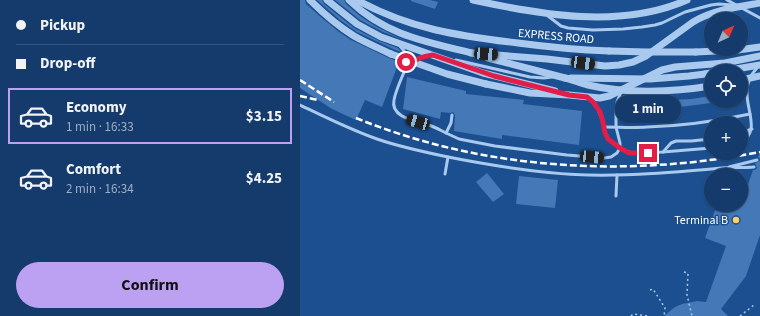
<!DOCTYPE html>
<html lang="en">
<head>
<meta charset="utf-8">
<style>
  body { margin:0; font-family:"Source Sans 3",sans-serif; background:#214673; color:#f1f3f6; height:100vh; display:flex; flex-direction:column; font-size:15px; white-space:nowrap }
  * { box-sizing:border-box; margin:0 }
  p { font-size:13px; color:#9dadc1 }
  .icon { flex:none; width:22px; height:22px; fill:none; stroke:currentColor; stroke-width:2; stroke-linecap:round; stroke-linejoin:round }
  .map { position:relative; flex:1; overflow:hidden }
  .side { display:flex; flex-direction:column; background:#143b6b; width:300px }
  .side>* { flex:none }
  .top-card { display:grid; align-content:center; height:88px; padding:0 16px; background:#143b6b }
  .needle { width:26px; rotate:44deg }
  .tools { position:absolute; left:404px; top:12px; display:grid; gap:8px }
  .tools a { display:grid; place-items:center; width:44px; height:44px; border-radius:50%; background:#143b6b; box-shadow:0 1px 3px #0004,0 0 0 1px #33557e; font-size:20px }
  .end { position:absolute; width:18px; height:18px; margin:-9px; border:5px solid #e11d48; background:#fff; box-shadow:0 0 0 2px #fff }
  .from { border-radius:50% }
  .bubble { position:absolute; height:28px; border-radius:14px; background:#143b6b; box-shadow:0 1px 3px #0004,0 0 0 1px #33557e; font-size:13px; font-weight:700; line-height:28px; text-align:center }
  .car { position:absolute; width:12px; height:24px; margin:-12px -6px; border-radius:5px; box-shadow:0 0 3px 1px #0007; background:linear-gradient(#222 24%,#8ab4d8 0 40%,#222 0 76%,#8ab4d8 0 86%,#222 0) }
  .top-card b { display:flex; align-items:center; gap:14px; height:38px; font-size:15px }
  .top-card b+b { border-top:1px solid #33557e }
  .top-card i { width:10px; height:10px; background:#f1f3f6 }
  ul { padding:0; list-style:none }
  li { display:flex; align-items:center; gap:12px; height:56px; margin:0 8px 6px; padding:0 8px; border:2px solid transparent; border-radius:0px }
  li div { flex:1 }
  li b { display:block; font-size:15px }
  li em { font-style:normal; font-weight:700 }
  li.active { border-color:#bca0f2 }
  li>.icon { width:36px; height:36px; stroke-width:1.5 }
  .cta { display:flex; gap:8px; margin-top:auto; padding:8px 16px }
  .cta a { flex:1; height:46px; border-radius:24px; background:#bca0f2; color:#111; font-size:16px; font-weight:700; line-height:46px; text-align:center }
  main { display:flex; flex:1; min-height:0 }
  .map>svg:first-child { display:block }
  .building { fill:#4478b7 }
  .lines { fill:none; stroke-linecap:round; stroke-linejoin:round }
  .path { stroke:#a9c9ee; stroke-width:1.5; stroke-dasharray:2 3; stroke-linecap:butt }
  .service { stroke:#a9c9ee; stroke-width:3 }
  .tertiary { stroke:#a9c9ee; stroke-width:7 }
  .rail { stroke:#fff; stroke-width:2.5; stroke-dasharray:7 3; stroke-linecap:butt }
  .tertiary-bridge { stroke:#a9c9ee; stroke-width:7 }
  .route { stroke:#e11d48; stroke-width:5 }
  .poi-dot { fill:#ffd166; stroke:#1b4f8f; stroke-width:1.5 }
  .labels { text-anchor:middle; stroke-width:3; stroke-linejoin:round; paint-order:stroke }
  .street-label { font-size:12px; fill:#fff; stroke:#1b4f8f }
  .poi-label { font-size:12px; fill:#fff; stroke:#1b4f8f; text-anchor:end }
</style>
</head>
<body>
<main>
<section class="side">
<div class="top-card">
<b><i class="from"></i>Pickup</b>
<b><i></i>Drop-off</b>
</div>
<ul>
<li class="active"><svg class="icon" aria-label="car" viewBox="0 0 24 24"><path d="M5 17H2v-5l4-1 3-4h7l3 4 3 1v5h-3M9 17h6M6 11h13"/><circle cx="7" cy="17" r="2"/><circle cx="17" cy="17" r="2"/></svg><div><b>Economy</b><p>1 min · 16:33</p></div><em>$3.15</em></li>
<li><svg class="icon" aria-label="car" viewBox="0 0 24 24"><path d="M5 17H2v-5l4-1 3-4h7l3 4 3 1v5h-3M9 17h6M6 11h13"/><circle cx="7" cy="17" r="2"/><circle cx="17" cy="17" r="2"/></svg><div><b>Comfort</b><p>2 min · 16:34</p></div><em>$4.25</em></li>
</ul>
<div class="cta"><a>Confirm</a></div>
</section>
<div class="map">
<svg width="460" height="316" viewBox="0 0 460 316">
  <rect width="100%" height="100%" fill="#1b4f8f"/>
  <g class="building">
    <path d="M0 0H5L6 4 22 18 39 32 51 40 89 58 99 62 82 107 65 100 56 120 32 109 0 88Z"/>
    <path d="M17 0H22L24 4 54 28 79 41 98 48 101 52 93 49 57 32 40 20Z"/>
    <path d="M35 0H44L46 4 60 16 75 26 91 34 107 41 83 32 60 20Z"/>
    <path d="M111 0H130L138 2 135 9 111 1Z"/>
    <path d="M107 77 166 91V94L224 100 223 104 282 111 279 145 202 135V139L154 131 155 115 153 112 150 113 141 112 140 119 103 109Z"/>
    <path d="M411 96V103L365 109H335L334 102 391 99Z"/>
    <path d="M460 153V235L446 276 421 309 428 316H364L375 307 382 304 397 301 406 302 426 246 405 238 417 205H441L453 170H455L457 168 455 163 460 161V159L458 157Z"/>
    <path d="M187 173 204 194 193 202 176 182Z"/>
    <path d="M219 176 258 180 255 208 216 204Z"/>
  </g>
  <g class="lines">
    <g class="path">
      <path d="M384 272 388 273 387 295 392 316"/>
      <path d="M350 290 353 289 365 308 364 316"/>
      <path d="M331 316 333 314 348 316"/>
      <path d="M440 316 454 305 453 304"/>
    </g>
    <g class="service">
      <path d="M427 0 460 18"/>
      <path d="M248 16 261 26 268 28 293 30 323 29 342 27 355 25 362 23 385 12 411 5 419 4 432 5"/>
      <path d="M100 46 104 51 106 59"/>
      <path d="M156 60 230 77 244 78 252 77"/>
      <path d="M106 67 116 59 129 55"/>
      <path d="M106 67C102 78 96 89 94 100 90 118 117 121 129 125 135 127 140 130 146 133L151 123 152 115"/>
      <path d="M441 84 446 93"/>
      <path d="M288 98 297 107 303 122 305 133 308 139 325 151 333 153 363 152 411 148"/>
      <path d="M0 105C25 117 51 130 77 139 100 147 124 152 148 157 194 166 241 174 288 175 333 176 376 172 421 168 432 167 443 168 454 167"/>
      <path d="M304 127C318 127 333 128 347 127 381 126 417 121 450 114"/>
      <path d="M146 133 159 139 195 146 267 155 304 158 311 157 317 153 320 148V143L316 127V112L317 102 321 92"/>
      <path d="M441 133 452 129"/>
      <path d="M405 141 411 144"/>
      <path d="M441 142C460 132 447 111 447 94 446 85 451 74 457 68"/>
      <path d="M363 152 371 143 376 141H391L411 139"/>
      <path d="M429 167 457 160"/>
      <path d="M145 174 148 157"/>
      <path d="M316 196 317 175"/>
    </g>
    <g class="tertiary">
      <path d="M10 0C23 13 38 26 54 36 66 43 79 48 91 54"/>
      <path d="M27 0 57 24 81 37 183 73 255 91"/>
      <path d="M49 0C86 36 128 42 176 54"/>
      <path d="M57 0C109 29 159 36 218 43 248 47 279 50 309 51"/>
      <path d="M173 0C242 15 321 29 387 0"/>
      <path d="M396 52 438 50 460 47"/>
      <path d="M171 53 247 59 305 66 319 65 333 62 346 56 393 22C413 10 437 7 460 3"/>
      <path d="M188 58 265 78"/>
      <path d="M424 71 460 65"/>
      <path d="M405 74 411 73"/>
      <path d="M186 84 230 93 269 95 300 98 309 96 362 70 375 67 425 63 460 56"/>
    </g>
    <g class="rail">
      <path d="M0 80 34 102"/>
      <path d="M0 96 18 100"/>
      <path d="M56 118C183 170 326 178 460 152"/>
    </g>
    <g class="tertiary-bridge">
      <path d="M309 51 347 52H396"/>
      <path d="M91 54 147 74 186 84"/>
      <path d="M265 78C273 80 280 83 288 85 326 94 373 92 411 86"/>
      <path d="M271 78 350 79 389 76 405 74"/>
      <path d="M441 80 460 76"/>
    </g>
  </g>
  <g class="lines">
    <path class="route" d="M106 62V67C114 59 122 56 133 55L194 76 269 95 287 97 294 103 300 112 303 122 305 133 308 139 320 148 329 153H348"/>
  </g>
  <circle class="poi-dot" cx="436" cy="220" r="4"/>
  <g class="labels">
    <g class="street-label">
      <text transform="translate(256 36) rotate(5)" y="4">EXPRESS ROAD</text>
    </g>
    <g class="poi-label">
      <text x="428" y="224">Terminal B</text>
    </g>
  </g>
</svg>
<div class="tools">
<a><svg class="needle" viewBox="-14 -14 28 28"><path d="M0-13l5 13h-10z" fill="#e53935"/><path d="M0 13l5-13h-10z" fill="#9dadc1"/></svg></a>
<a><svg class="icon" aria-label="locate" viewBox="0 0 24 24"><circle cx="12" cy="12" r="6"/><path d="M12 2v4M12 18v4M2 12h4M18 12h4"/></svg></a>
<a>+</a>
<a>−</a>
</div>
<i class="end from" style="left:106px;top:62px"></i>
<i class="end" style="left:348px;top:153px"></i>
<div class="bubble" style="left:315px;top:95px;width:66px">1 min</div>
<i class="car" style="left:186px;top:54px;rotate:94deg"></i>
<i class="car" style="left:283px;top:63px;rotate:98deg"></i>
<i class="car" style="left:118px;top:122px;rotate:286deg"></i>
<i class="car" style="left:292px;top:157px;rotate:95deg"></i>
</div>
</main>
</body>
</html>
